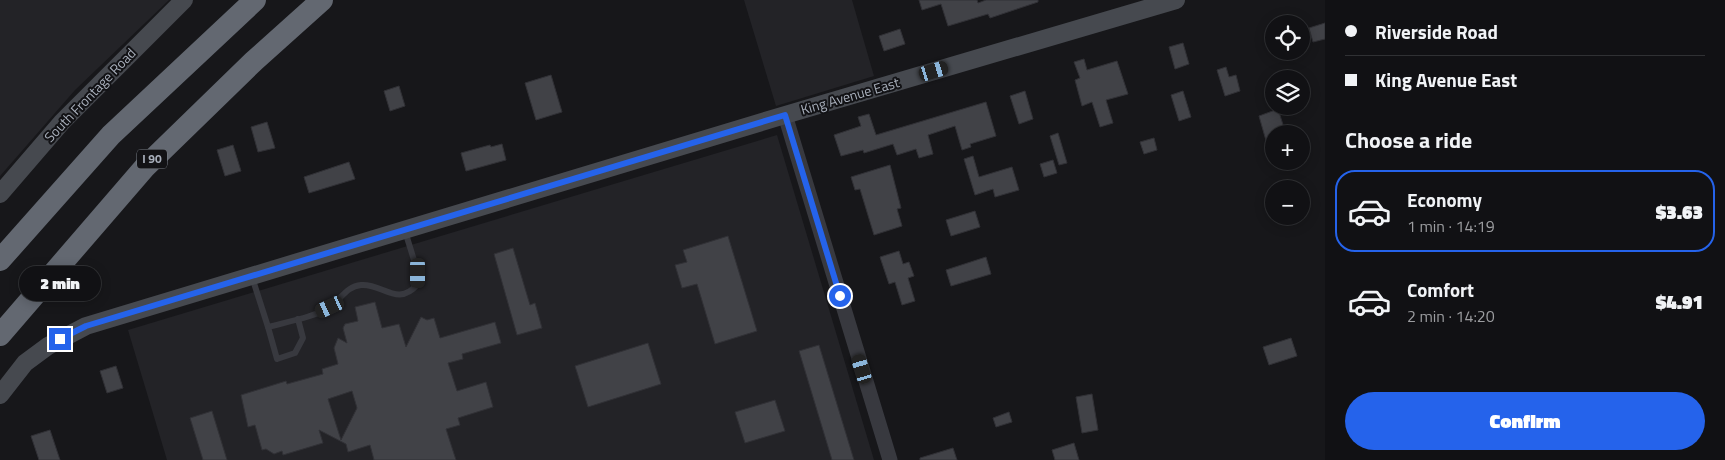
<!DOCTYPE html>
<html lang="en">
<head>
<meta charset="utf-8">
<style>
  body { margin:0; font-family:"Titillium Web",sans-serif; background:#1e1f22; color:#f1f3f6; height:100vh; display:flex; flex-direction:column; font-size:19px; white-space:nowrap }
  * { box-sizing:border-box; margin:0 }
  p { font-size:16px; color:#9c9da0 }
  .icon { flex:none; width:28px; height:28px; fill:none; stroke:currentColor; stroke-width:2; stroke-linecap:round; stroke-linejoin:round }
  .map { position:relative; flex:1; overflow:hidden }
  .drawer { display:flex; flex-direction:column; background:#111114; width:400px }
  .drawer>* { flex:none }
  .guide { display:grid; align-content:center; height:110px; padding:0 20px; background:#111114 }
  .fabs { position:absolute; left:1265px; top:15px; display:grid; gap:10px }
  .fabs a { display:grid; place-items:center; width:45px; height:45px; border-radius:50%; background:#111114; box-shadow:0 2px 12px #0003,0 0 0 1px #303134; font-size:25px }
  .end { position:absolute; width:22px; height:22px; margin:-11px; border:6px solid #2563eb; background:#fff; box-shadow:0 0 0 2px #fff }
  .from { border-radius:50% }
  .bubble { position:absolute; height:35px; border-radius:18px; background:#111114; box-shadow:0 2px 12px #0003,0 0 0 1px #303134; font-size:16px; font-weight:800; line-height:35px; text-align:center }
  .car { position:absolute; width:15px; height:30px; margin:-15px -8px; border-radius:6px; box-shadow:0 0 4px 1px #0007; background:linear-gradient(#222 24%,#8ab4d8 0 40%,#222 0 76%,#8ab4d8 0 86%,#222 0) }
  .guide b { display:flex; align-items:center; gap:18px; height:48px; font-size:19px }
  .guide b+b { border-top:1px solid #303134 }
  .guide i { width:12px; height:12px; background:#f1f3f6 }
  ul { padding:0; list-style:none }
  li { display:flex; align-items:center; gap:15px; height:82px; margin:0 10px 8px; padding:0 10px; border:2px solid transparent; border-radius:20px }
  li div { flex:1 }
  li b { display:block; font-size:19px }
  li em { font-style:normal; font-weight:800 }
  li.current { border-color:#2563eb }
  li>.icon { width:45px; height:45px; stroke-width:1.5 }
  h2 { padding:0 20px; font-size:22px; line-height:60px }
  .primary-button { display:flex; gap:10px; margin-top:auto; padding:10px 20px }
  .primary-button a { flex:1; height:58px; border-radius:30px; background:#2563eb; color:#fff; font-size:20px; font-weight:800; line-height:58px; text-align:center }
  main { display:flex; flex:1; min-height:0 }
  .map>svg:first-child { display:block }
  .built { fill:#232327 }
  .building { fill:#414247; stroke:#313136; fill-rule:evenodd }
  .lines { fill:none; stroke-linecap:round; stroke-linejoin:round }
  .service { stroke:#38393f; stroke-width:6 }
  .tertiary { stroke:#38393f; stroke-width:15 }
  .secondary { stroke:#46494f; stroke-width:18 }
  .motorway { stroke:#636871; stroke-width:22 }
  .route { stroke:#2563eb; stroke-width:6 }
  .labels { text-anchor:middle; stroke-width:4; stroke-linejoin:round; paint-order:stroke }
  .shield { fill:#121215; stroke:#7b8089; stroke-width:1 }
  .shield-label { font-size:12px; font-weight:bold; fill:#a8afbb }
  .street-label { font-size:14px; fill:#a8afbb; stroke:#121215 }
</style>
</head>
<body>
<main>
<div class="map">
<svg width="1325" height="460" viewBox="0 0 1325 460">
  <rect width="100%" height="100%" fill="#17171a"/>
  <g class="built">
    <path d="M0 0H169L75 90 0 176Z"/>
    <path d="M744 0H852L874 76 776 106Z"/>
    <path d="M777 135 874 460H167L128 330Z"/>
  </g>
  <g class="building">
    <path d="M919 0H977L978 3 986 0H1038V2L990 18 988 14 948 26 941 4 922 10Z"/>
    <path d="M1325 23V39L1313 42 1309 28Z"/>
    <path d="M900 29 905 44 884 51 879 36Z"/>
    <path d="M1183 43 1189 64 1175 69 1169 47Z"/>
    <path d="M1084 59 1087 70 1117 61 1128 94 1106 100 1113 123 1100 127 1092 102 1082 106 1075 80 1080 78 1074 62Z"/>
    <path d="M1226 67 1229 77 1236 75 1240 91 1225 96 1217 70Z"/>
    <path d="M551 75 562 112 536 120 525 83Z"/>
    <path d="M399 86 405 106 390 111 384 91Z"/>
    <path d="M1025 91 1033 119 1019 124 1010 96Z"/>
    <path d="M1183 91 1191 117 1179 121 1171 95Z"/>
    <path d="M986 102 996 136 970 144 971 147 962 150 955 126 928 135 933 154 919 158 916 149 897 155 893 144 864 153 863 150 841 156 834 135 861 126 858 117 869 114 876 135Z"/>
    <path d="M1278 109 1286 134H1274V157L1271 158 1259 116Z"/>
    <path d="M267 122 275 148 258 152 251 127Z"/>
    <path d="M1058 133 1067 163 1059 165 1050 136Z"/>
    <path d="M1154 138 1157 150 1144 154 1140 142Z"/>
    <path d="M502 144 506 160 466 171 461 153 490 145 491 147Z"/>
    <path d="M233 145 241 171 225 176 217 150Z"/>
    <path d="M973 156 979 177 1012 167 1019 190 995 197 993 189 975 195 964 159Z"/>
    <path d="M1053 160 1057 173 1044 177 1040 164Z"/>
    <path d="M349 162 355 179 309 193 304 177Z"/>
    <path d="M890 165 901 208 897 209 902 226 874 235 860 189 855 190 851 177Z"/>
    <path d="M975 211 980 227 951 236 946 220Z"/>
    <path d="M728 236 757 331 715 344 697 284 682 288 675 265 687 262 683 250Z"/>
    <path d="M513 248 530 305 535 303 542 328 517 335 494 254Z"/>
    <path d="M899 251 903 264 909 262 914 276 908 278 915 301 902 305 895 282 889 284 880 257Z"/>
    <path d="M986 257 991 274 951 286 946 270Z"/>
    <path d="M375 302 382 328 399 324 406 347 421 317 427 320 434 318 440 338 495 322 501 343 462 354 463 359 448 363 457 391 486 382 493 407 458 418 460 425 446 429 456 460H374L370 445 348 452 346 444 319 430 323 443 283 455 282 451 274 454 266 449 262 450 255 425 248 427 241 395 286 381 287 384 323 374 322 369 338 364 334 348 338 338 347 343 343 328 345 324 358 321 355 307ZM352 391 357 408 341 440 328 399Z"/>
    <path d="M1291 338 1297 356 1269 365 1263 347Z"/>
    <path d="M648 343 661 384 588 407 575 366Z"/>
    <path d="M819 345 854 460H832L799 351Z"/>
    <path d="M116 366 123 388 107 393 100 371Z"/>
    <path d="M1092 394 1098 430 1082 433 1076 397Z"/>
    <path d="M775 400 785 431 745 443 735 412Z"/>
    <path d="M212 411 227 460H203L190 418Z"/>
    <path d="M1009 412 1012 422 996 427 993 418Z"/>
    <path d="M50 430 60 460H39L31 436Z"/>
    <path d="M1074 443 1079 460H1055L1052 450Z"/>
    <path d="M953 448 957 460H920V458Z"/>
  </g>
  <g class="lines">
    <g class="service">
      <path d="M252 277 268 327C286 322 315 317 330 307 341 299 347 286 361 285 383 283 397 308 418 284V273L405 231"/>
      <path d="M268 327 277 359 295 353 303 338 298 319"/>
    </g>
    <path class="tertiary" d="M785 115 890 460"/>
    <g class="secondary">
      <path d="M0 194 62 122 184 0"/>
      <path d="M0 395 25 363 48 346 86 326 785 115 1176 0"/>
    </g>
    <g class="motorway">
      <path d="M0 260 111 135 255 0"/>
      <path d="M0 335 145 167 254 61 322 0"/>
    </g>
  </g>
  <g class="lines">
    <path class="route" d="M60 339 86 326 785 115 840 296"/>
  </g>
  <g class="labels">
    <rect class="shield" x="137" y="149.5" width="30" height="19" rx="4"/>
    <g class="shield-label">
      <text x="152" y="163">I 90</text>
    </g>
    <g class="street-label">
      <text transform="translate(90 95) rotate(-46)" y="5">South Frontage Road</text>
      <text transform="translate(850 96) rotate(-16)" y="5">King Avenue East</text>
    </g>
  </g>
</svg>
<div class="fabs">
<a><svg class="icon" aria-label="locate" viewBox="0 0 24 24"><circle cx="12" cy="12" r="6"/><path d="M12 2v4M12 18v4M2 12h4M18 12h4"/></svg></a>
<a><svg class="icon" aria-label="layers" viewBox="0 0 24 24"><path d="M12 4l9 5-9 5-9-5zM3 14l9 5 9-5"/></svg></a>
<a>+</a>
<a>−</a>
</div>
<i class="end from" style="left:840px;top:296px"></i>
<i class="end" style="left:60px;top:339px"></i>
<div class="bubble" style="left:19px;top:266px;width:82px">2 min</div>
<i class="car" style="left:934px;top:71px;rotate:73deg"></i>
<i class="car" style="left:418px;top:273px;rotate:180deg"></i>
<i class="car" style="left:330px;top:307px;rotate:245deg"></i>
<i class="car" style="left:862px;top:369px;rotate:343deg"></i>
</div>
<section class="drawer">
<div class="guide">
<b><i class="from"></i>Riverside Road</b>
<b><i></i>King Avenue East</b>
</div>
<h2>Choose a ride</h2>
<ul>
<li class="current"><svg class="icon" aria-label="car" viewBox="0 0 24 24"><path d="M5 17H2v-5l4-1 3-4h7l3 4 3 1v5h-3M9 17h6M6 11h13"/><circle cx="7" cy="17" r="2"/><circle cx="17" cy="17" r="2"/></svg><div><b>Economy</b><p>1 min · 14:19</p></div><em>$3.63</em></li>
<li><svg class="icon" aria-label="car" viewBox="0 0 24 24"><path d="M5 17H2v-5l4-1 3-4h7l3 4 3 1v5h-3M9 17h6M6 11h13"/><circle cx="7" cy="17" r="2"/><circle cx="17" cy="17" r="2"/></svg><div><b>Comfort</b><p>2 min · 14:20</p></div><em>$4.91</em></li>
</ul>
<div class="primary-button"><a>Confirm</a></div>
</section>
</main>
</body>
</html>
